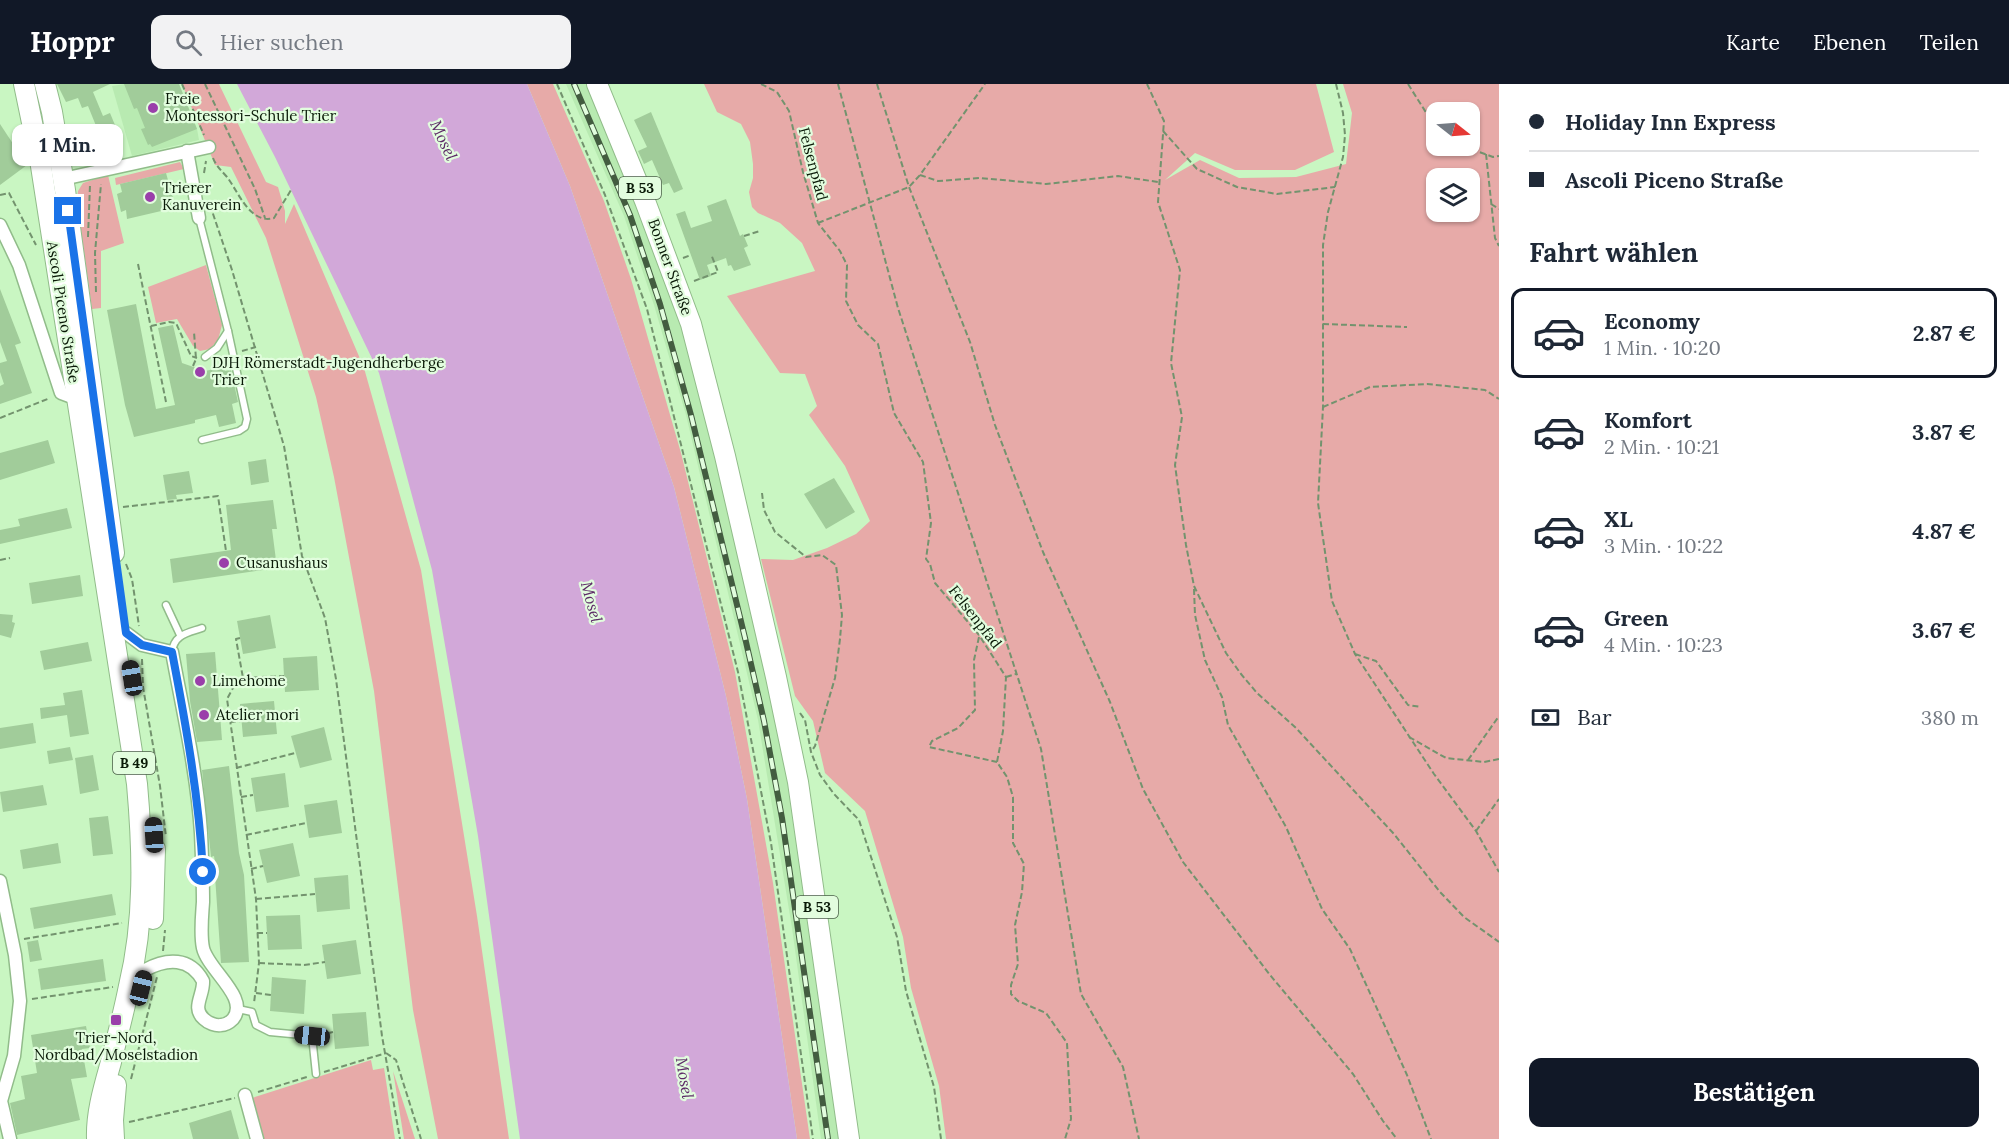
<!DOCTYPE html>
<html lang="de">
<head>
<meta charset="utf-8">
<style>
  body { margin:0; font-family:Lora,serif; background:#f2f2f3; color:#1f2937; height:100vh; display:flex; flex-direction:column; font-size:22px; white-space:nowrap }
  * { box-sizing:border-box; margin:0 }
  p { font-size:20px; color:#747a83 }
  .icon { flex:none; width:33px; height:33px; fill:none; stroke:currentColor; stroke-width:2; stroke-linecap:round; stroke-linejoin:round }
  .map { position:relative; flex:1; overflow:hidden }
  .sheet { display:flex; flex-direction:column; background:#fff; width:510px }
  .sheet>* { flex:none }
  .guide { display:grid; align-content:center; height:132px; padding:0 30px; background:#fff }
  .needle { width:39px; rotate:107deg }
  .tools { position:absolute; left:1426px; top:18px; display:grid; gap:12px }
  .tools a { display:grid; place-items:center; width:54px; height:54px; border-radius:12px; background:#fff; box-shadow:0 2px 4px #0004; font-size:30px }
  .end { position:absolute; width:27px; height:27px; margin:-14px; border:8px solid #1a73e8; background:#fff; box-shadow:0 0 0 3px #fff }
  .from { border-radius:50% }
  .bubble { position:absolute; height:42px; border-radius:12px; background:#fff; box-shadow:0 2px 4px #0004; font-size:20px; font-weight:800; line-height:42px; text-align:center }
  .car { position:absolute; width:18px; height:36px; margin:-18px -9px; border-radius:8px; box-shadow:0 0 4px 2px #0007; background:linear-gradient(#222 24%,#8ab4d8 0 40%,#222 0 76%,#8ab4d8 0 86%,#222 0) }
  .guide b { display:flex; align-items:center; gap:21px; height:57px; font-size:22px }
  .guide b+b { border-top:2px solid #e0e1e3 }
  .guide i { width:15px; height:15px; background:#1f2937 }
  ul { padding:0; list-style:none }
  li { display:flex; align-items:center; gap:18px; height:90px; margin:0 12px 9px; padding:0 18px; border:3px solid transparent; border-radius:12px }
  li div { flex:1 }
  li b { display:block; font-size:22px }
  li em { font-style:normal; font-weight:800 }
  li.selected { border-color:#111827 }
  li>.icon { width:54px; height:54px; stroke-width:1.5 }
  h2 { padding:0 30px; font-size:27px; line-height:72px }
  .pay { display:flex; align-items:center; gap:15px; height:66px; padding:0 30px; font-size:22px }
  .pay p { margin-inline-start:auto }
  .cta { display:flex; gap:12px; margin-top:auto; padding:12px 30px }
  .cta a { flex:1; height:69px; border-radius:12px; background:#111827; color:#fff; font-size:24px; font-weight:800; line-height:69px; text-align:center }
  header { display:flex; align-items:center; gap:36px; box-sizing:border-box; height:84px; padding:0 30px; background:#111827; color:#fff }
  header strong { font-size:28px }
  nav { display:flex; gap:33px; margin-inline-start:auto; font-size:21px }
  .search { width:420px; height:54px; background:#f2f2f3; display:flex; align-items:center; gap:15px; box-sizing:border-box; padding:0 21px; border-radius:12px; color:#747a83; font-size:22px }
  main { display:flex; flex:1; min-height:0 }
  .map>svg:first-child { display:block }
  .built { fill:#b8eab1 }
  .green { fill:#e7aaa8; fill-rule:evenodd }
  .water { fill:#d2a8d9 }
  .building { fill:#a1cc9a }
  .lines { fill:none; stroke-linecap:round; stroke-linejoin:round }
  .lane-casing { stroke:#91bc8a; stroke-width:9 }
  .street-casing { stroke:#91bc8a; stroke-width:15 }
  .primary-casing { stroke:#91bc8a; stroke-width:22 }
  .path { stroke:#73936e; stroke-width:2; stroke-dasharray:6 3; stroke-linecap:butt }
  .lane { stroke:#fff; stroke-width:6 }
  .street { stroke:#fff; stroke-width:12 }
  .primary { stroke:#fff; stroke-width:20 }
  .rail-casing { stroke:#435c40; stroke-width:6 }
  .rail { stroke:#e2fdde; stroke-width:4; stroke-dasharray:11; stroke-linecap:butt }
  .route { stroke:#1a73e8; stroke-width:8 }
  .poi-dot { fill:#9a3faa; stroke:#e2fdde; stroke-width:2 }
  .labels { text-anchor:middle; stroke-width:4.5; stroke-linejoin:round; paint-order:stroke }
  .shield { fill:#e2fdde; stroke:#4a5d48; stroke-width:1.5 }
  .shield-label { font-size:14px; font-weight:bold; fill:#091907 }
  .poi-label { font-size:15px; fill:#091907; stroke:#e2fdde; text-anchor:start }
  .street-label { font-size:15px; fill:#091907; stroke:#e2fdde }
  .water-label { font-size:16px; font-style:italic; fill:#5d2b67; stroke:#e2fdde }
</style>
</head>
<body>
<header>
<strong>Hoppr</strong>
<div class="search"><svg class="icon" aria-label="search" viewBox="0 0 24 24"><circle cx="10" cy="10" r="6"/><path d="M15 15l6 6"/></svg>Hier suchen</div>
<nav><a>Karte</a><a>Ebenen</a><a>Teilen</a></nav>
</header>
<main>
<div class="map">
<svg width="1499" height="1055" viewBox="0 0 1499 1055">
  <rect width="100%" height="100%" fill="#c9f6c2"/>
  <g class="built">
    <path d="M125 0H179L197 45 199 56 132 72 112 2Z"/>
    <path d="M566 0H586L640 128 680 239 706 333 777 635 797 740 842 1055H821L792 844 758 636 686 331 654 221 624 132Z"/>
  </g>
  <g class="green">
    <path d="M182 0H219L266 98 278 103 285 127V140L294 120 364 284 421 486 477 832 509 1055H438L413 926 374 607 334 393 316 313 266 154 231 83 215 81Z"/>
    <path d="M527 0H553L604 117 631 195 681 369 735 588 773 799 810 1055H797L747 715 726 612 674 403 570 102Z"/>
    <path d="M704 0H1316L1334 68 1295 86H1235L1195 69 1165 96 1200 76 1239 94 1296 93 1346 80 1352 29 1343 0H1499V1055H946L939 1002 911 904 903 853 865 727 825 689 813 637 795 612 761 475 793 476 827 464 856 450 870 437 845 382 809 331 817 322 805 290 780 289 727 212 815 187 802 159 780 139 758 129 752 123 749 108 753 94V80L750 58 741 40 717 28ZM1437 28H1470V62H1437ZM1437 94H1470V128H1437Z"/>
    <path d="M180 78 184 85 116 101 115 94Z"/>
    <path d="M108 91 124 159 101 167V224L92 225 77 117 78 107 83 99Z"/>
    <path d="M206 181 222 241 218 256 210 265 200 267 193 262 177 235 156 239 148 203Z"/>
    <path d="M371 976 373 986 384 984 395 1055H264L252 1014Z"/>
    <path d="M393 987 415 1055H404Z"/>
  </g>
  <path class="water" d="M237 0H527L570 102 674 403 726 612 747 715 797 1055H520L478 752 432 486 379 289 275 73Z"/>
  <g class="building">
    <path d="M57 0H110L93 8 103 32 110 29 122 58 105 64 88 22 82 24 78 14 66 18Z"/>
    <path d="M124 0H179L197 45 152 63 150 60 148 61 141 45 145 44 137 24 134 25Z"/>
    <path d="M651 28 683 105 674 109 669 99 663 101 652 76 644 80 638 67 647 63 634 36Z"/>
    <path d="M0 40 27 81 0 101Z"/>
    <path d="M166 89 173 114H172L174 124 127 135 126 126 121 128 117 110 122 108 120 100Z"/>
    <path d="M726 115 740 152 743 150 748 162 744 164 751 181 734 187 731 181 728 182 726 174 707 181 711 192 700 196 676 130 685 127 691 144 712 137 707 122Z"/>
    <path d="M0 205 21 259 15 261 32 309 0 320V302L4 300 0 288V279L7 277 0 258Z"/>
    <path d="M136 220 156 325 175 321 158 244 173 241 182 279 205 287 224 283 225 287 231 286 238 318 232 320 236 339 219 343 216 331 195 336V339L134 353 125 321 107 226Z"/>
    <path d="M48 356 55 379 0 396V369Z"/>
    <path d="M266 375 269 398 251 401 248 378Z"/>
    <path d="M189 387 193 409 176 411 177 415 167 416 163 391Z"/>
    <path d="M834 394 855 428 826 445 804 410Z"/>
    <path d="M273 416 277 445H272L277 484 173 499 170 475 231 466 226 421Z"/>
    <path d="M67 424 72 444 0 460V446L20 442 18 435Z"/>
    <path d="M80 491 83 512 32 520 29 499Z"/>
    <path d="M0 530 13 531 12 538 15 539 11 554 0 551Z"/>
    <path d="M270 531 276 564 243 570 237 537Z"/>
    <path d="M88 558 92 577 44 586 40 567Z"/>
    <path d="M215 568 222 656 197 658 190 617 186 570Z"/>
    <path d="M317 572 319 606 285 608 283 574Z"/>
    <path d="M82 606 89 650 70 653 67 631 41 635 40 624 65 621 63 609Z"/>
    <path d="M274 617 277 650 243 653 240 620Z"/>
    <path d="M33 639 36 659 0 665V644Z"/>
    <path d="M324 643 332 676 300 684 291 652Z"/>
    <path d="M70 663 73 676 49 680 47 667Z"/>
    <path d="M93 671 99 706 80 710 75 674Z"/>
    <path d="M229 682 239 769 244 791 249 878 221 879 215 792H217L214 772 211 773 202 686Z"/>
    <path d="M285 689 289 723 256 728 251 694Z"/>
    <path d="M43 701 47 721 3 728 0 708Z"/>
    <path d="M337 716 342 749 309 754 304 721Z"/>
    <path d="M108 732 113 770 93 772 89 734Z"/>
    <path d="M58 759 61 779 23 785 20 766Z"/>
    <path d="M293 759 300 792 267 799 259 766Z"/>
    <path d="M348 791 350 825 317 828 314 794Z"/>
    <path d="M112 810 116 831 34 845 30 824Z"/>
    <path d="M300 831 302 865 268 866 266 832Z"/>
    <path d="M38 856 42 876 30 878 27 858Z"/>
    <path d="M356 856 361 890 327 895 322 861Z"/>
    <path d="M103 875 106 897 41 906 38 885Z"/>
    <path d="M272 893 306 896 304 930 270 927Z"/>
    <path d="M366 928 369 962 335 965 332 930Z"/>
    <path d="M86 942 90 964 82 965 87 993 71 995 80 1036 17 1051 10 1019 25 1015 21 992 37 989 31 951Z"/>
    <path d="M231 1026 239 1055H193L189 1039Z"/>
  </g>
  <g class="lines">
    <defs>
      <g id="lane">
        <path d="M199 134 228 247 247 335 245 343 239 347 202 356"/>
        <path d="M205 273 217 264 228 247"/>
        <path d="M166 521 180 551"/>
        <path d="M172 568C174 550 188 549 202 544"/>
        <path d="M238 925 252 928 256 941 270 948 312 952 316 990"/>
      </g>
      <g id="street">
        <path d="M187 67 199 134"/>
        <path d="M63 93H72L209 63"/>
        <path d="M0 141 19 181 61 309 77 315"/>
        <path d="M126 549 142 561 172 568C183 628 197 688 201 749 202 772 203 795 203 818 202 833 200 850 203 864 208 886 250 914 233 935 230 938 226 941 221 941 216 942 208 939 204 935 191 924 204 911 203 897 190 873 167 874 145 886"/>
        <path d="M0 797 15 871 20 917 14 972 1 1017 10 1055"/>
        <path d="M245 1011 257 1055"/>
      </g>
      <g id="primary">
        <path d="M24 0 41 82 137 700C143 768 145 836 129 902 124 928 117 953 111 978 104 1003 96 1029 97 1055"/>
        <path d="M45 0 52 28 65 106 114 469"/>
        <path d="M597 0 645 117 691 240 725 372 776 593 798 698 849 1055"/>
        <path d="M153 835 155 765"/>
        <path d="M114 1055 113 1036 116 1001"/>
      </g>
    </defs>
    <use href="#lane" class="lane-casing"/>
    <use href="#street" class="street-casing"/>
    <use href="#primary" class="primary-casing"/>
    <g class="path">
      <path d="M182 0 204 51"/>
      <path d="M205 0 255 105 265 134"/>
      <path d="M557 0 605 111 647 225 738 588 771 759 813 1055"/>
      <path d="M761 0 777 8 789 27 803 88 818 139 840 167 847 181 846 217 858 241 878 260 894 329 923 378 931 439 926 475 930 480 935 499 979 551 1006 593 1003 647 997 678 1007 693 1013 713V759L1024 780 1022 808 1015 841 1018 880 1011 901V910L1018 917 1046 929 1067 959 1071 1035 1065 1055"/>
      <path d="M838 0 898 224 1041 665 1081 910 1123 983 1139 1055"/>
      <path d="M877 0 909 103 970 258 995 341 1043 468 1110 618 1143 705 1183 778 1270 891 1353 990 1383 1037 1397 1055"/>
      <path d="M1147 0 1164 37 1158 118 1180 186 1171 279 1182 333 1175 381 1186 461 1194 502 1226 569 1241 590 1257 609 1296 644 1394 750 1440 808 1464 833 1499 858"/>
      <path d="M1336 0 1343 29 1345 51 1343 73 1328 128 1323 161V323L1318 419 1332 517 1355 570 1434 690 1476 747 1499 788"/>
      <path d="M1408 0 1432 38 1437 41"/>
      <path d="M1163 47 1197 85 1237 103 1277 110 1335 103"/>
      <path d="M1463 62 1493 73 1499 72"/>
      <path d="M1486 70 1495 154 1499 162"/>
      <path d="M213 74C216 82 221 86 227 93 238 107 250 141 274 134L291 106"/>
      <path d="M204 89 206 77"/>
      <path d="M920 91 938 97 980 94 1046 100 1118 92 1158 98"/>
      <path d="M0 111 9 109 36 161"/>
      <path d="M1491 120 1499 125"/>
      <path d="M210 121 232 186 284 362 302 472 325 534 336 595 382 952 400 1055"/>
      <path d="M818 139 909 103 920 91 985 0"/>
      <path d="M744 152 760 147"/>
      <path d="M88 153 90 101"/>
      <path d="M683 174 691 171"/>
      <path d="M138 180 166 318"/>
      <path d="M694 197 718 188 711 170"/>
      <path d="M96 208 95 169 101 100"/>
      <path d="M1323 240 1407 243"/>
      <path d="M151 242 169 238 176 239 191 272 197 274"/>
      <path d="M242 267 256 263"/>
      <path d="M193 282 196 275 194 248"/>
      <path d="M1323 323 1370 303 1427 300 1485 306 1499 315"/>
      <path d="M0 334 50 314"/>
      <path d="M762 409 764 426 775 448 806 473 822 471 836 481 842 531 840 555 835 594 815 662 811 668"/>
      <path d="M123 423 218 412 226 467"/>
      <path d="M0 476 10 474"/>
      <path d="M126 480 132 495 139 542"/>
      <path d="M1194 505 1195 531 1205 576 1222 613 1228 641 1286 743 1322 825 1350 865 1407 991 1431 1055"/>
      <path d="M979 553 974 576 975 626 958 644 932 657 929 663 997 678"/>
      <path d="M240 554 236 555 243 594 233 604 227 615 256 815 259 879 254 919"/>
      <path d="M1355 570 1376 577 1408 621 1421 623"/>
      <path d="M142 575 143 603 160 702 166 753"/>
      <path d="M1006 593 1016 590"/>
      <path d="M243 594 284 592"/>
      <path d="M800 629 805 636 811 668 820 691 834 710 859 736 897 853 906 907 934 1003 941 1055"/>
      <path d="M230 638 242 637"/>
      <path d="M1409 653 1446 674 1484 678 1499 675"/>
      <path d="M1468 676 1499 632"/>
      <path d="M236 684 295 669"/>
      <path d="M241 713 253 711"/>
      <path d="M1476 747 1499 715"/>
      <path d="M246 751 306 739"/>
      <path d="M251 785 263 782"/>
      <path d="M256 815 315 810"/>
      <path d="M257 849H267"/>
      <path d="M24 855 122 839"/>
      <path d="M163 867 165 846"/>
      <path d="M259 879 304 881 325 878"/>
      <path d="M256 909 271 911"/>
      <path d="M32 915 113 903"/>
      <path d="M320 951 333 948"/>
      <path d="M386 969 396 976 421 1055"/>
      <path d="M324 988 386 969"/>
      <path d="M131 995 157 893"/>
      <path d="M258 1008 307 993"/>
      <path d="M129 1038 235 1014"/>
    </g>
    <use href="#lane" class="lane"/>
    <use href="#street" class="street"/>
    <use href="#primary" class="primary"/>
    <defs>
      <path id="rail" d="M574 0 630 131 660 220 691 331 746 558 764 637 782 734 828 1055"/>
    </defs>
    <use href="#rail" class="rail-casing"/>
    <use href="#rail" class="rail"/>
  </g>
  <g class="lines">
    <path class="route" d="M68 127 126 549 142 561 172 568C186 641 199 714 203 788"/>
  </g>
  <g class="poi-dot">
    <circle cx="153" cy="24" r="6"/>
    <circle cx="150" cy="113" r="6"/>
    <circle cx="200" cy="288" r="6"/>
    <circle cx="224" cy="479" r="6"/>
    <circle cx="200" cy="597" r="6"/>
    <circle cx="204" cy="631" r="6"/>
    <rect x="110" y="930" width="12" height="12" rx="3"/>
  </g>
  <g class="labels">
    <g class="shield">
      <rect x="619" y="93" width="42" height="22" rx="4.5"/>
      <rect x="113" y="668" width="42" height="22" rx="4.5"/>
      <rect x="796" y="812" width="42" height="22" rx="4.5"/>
    </g>
    <g class="shield-label">
      <text x="640" y="109">B 53</text>
      <text x="134" y="684">B 49</text>
      <text x="817" y="828">B 53</text>
    </g>
    <g class="poi-label">
      <text x="165" y="20">Freie<tspan x="165" dy="17">Montessori-Schule Trier</tspan></text>
      <text x="162" y="109">Trierer<tspan x="162" dy="17">Kanuverein</tspan></text>
      <text x="212" y="284">DJH Römerstadt-Jugendherberge<tspan x="212" dy="17">Trier</tspan></text>
      <text x="236" y="484">Cusanushaus</text>
      <text x="212" y="602">Limehome</text>
      <text x="216" y="636">Atelier mori</text>
      <text x="116" y="959" text-anchor="middle">Trier-Nord,<tspan x="116" dy="17">Nordbad/Moselstadion</tspan></text>
    </g>
    <g class="street-label">
      <text transform="translate(813 80) rotate(75)" y="5">Felsenpfad</text>
      <text transform="translate(670 183) rotate(70)" y="5">Bonner Straße</text>
      <text transform="translate(63 228) rotate(81)" y="5">Ascoli Piceno Straße</text>
      <text transform="translate(975 533) rotate(52)" y="5">Felsenpfad</text>
    </g>
    <g class="water-label">
      <text transform="translate(444 56) rotate(65)" y="6">Mosel</text>
      <text transform="translate(592 518) rotate(75)" y="6">Mosel</text>
      <text transform="translate(685 994) rotate(81)" y="6">Mosel</text>
    </g>
  </g>
</svg>
<div class="tools">
<a><svg class="needle" viewBox="-14 -14 28 28"><path d="M0-13l5 13h-10z" fill="#e53935"/><path d="M0 13l5-13h-10z" fill="#747a83"/></svg></a>
<a><svg class="icon" aria-label="layers" viewBox="0 0 24 24"><path d="M12 4l9 5-9 5-9-5zM3 14l9 5 9-5"/></svg></a>
</div>
<i class="end from" style="left:203px;top:788px"></i>
<i class="end" style="left:68px;top:127px"></i>
<div class="bubble" style="left:12px;top:40px;width:111px">1 Min.</div>
<i class="car" style="left:132px;top:594px;rotate:351deg"></i>
<i class="car" style="left:154px;top:751px;rotate:357deg"></i>
<i class="car" style="left:141px;top:904px;rotate:14deg"></i>
<i class="car" style="left:312px;top:952px;rotate:276deg"></i>
</div>
<section class="sheet">
<div class="guide">
<b><i class="from"></i>Holiday Inn Express</b>
<b><i></i>Ascoli Piceno Straße</b>
</div>
<h2>Fahrt wählen</h2>
<ul>
<li class="selected"><svg class="icon" aria-label="car" viewBox="0 0 24 24"><path d="M5 17H2v-5l4-1 3-4h7l3 4 3 1v5h-3M9 17h6M6 11h13"/><circle cx="7" cy="17" r="2"/><circle cx="17" cy="17" r="2"/></svg><div><b>Economy</b><p>1 Min. · 10:20</p></div><em>2.87 €</em></li>
<li><svg class="icon" aria-label="car" viewBox="0 0 24 24"><path d="M5 17H2v-5l4-1 3-4h7l3 4 3 1v5h-3M9 17h6M6 11h13"/><circle cx="7" cy="17" r="2"/><circle cx="17" cy="17" r="2"/></svg><div><b>Komfort</b><p>2 Min. · 10:21</p></div><em>3.87 €</em></li>
<li><svg class="icon" aria-label="car" viewBox="0 0 24 24"><path d="M5 17H2v-5l4-1 3-4h7l3 4 3 1v5h-3M9 17h6M6 11h13"/><circle cx="7" cy="17" r="2"/><circle cx="17" cy="17" r="2"/></svg><div><b>XL</b><p>3 Min. · 10:22</p></div><em>4.87 €</em></li>
<li><svg class="icon" aria-label="car" viewBox="0 0 24 24"><path d="M5 17H2v-5l4-1 3-4h7l3 4 3 1v5h-3M9 17h6M6 11h13"/><circle cx="7" cy="17" r="2"/><circle cx="17" cy="17" r="2"/></svg><div><b>Green</b><p>4 Min. · 10:23</p></div><em>3.67 €</em></li>
</ul>
<div class="pay"><svg class="icon" aria-label="cash" viewBox="0 0 24 24"><path d="M3 7h18v10H3z"/><circle cx="12" cy="12" r="2"/></svg>Bar<p>380 m</p></div>
<div class="cta"><a>Bestätigen</a></div>
</section>
</main>
</body>
</html>
